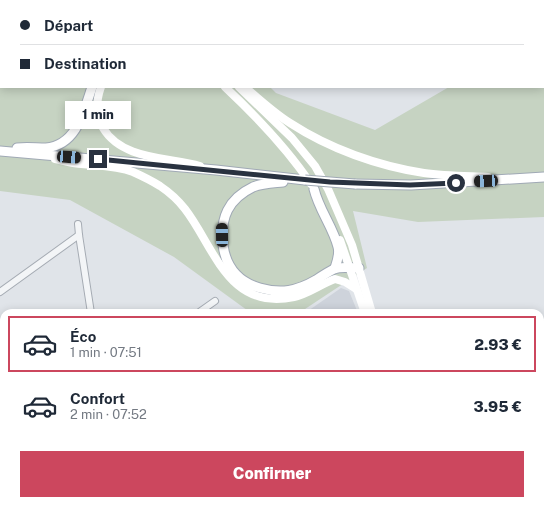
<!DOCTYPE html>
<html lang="fr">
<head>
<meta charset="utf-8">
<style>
  body { margin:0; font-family:"Public Sans",sans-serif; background:#f6f6f7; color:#1f2937; height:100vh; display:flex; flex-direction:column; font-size:15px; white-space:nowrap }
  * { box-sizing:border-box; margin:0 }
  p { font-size:13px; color:#747a83 }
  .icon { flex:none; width:22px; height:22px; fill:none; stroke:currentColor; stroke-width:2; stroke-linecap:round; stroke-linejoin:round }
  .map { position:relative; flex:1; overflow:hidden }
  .sheet { position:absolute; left:0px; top:309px; width:544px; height:196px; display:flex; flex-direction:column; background:#fff; border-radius:12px 12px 0 0; box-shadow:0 2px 10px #0003 }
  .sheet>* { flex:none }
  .banner { position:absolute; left:0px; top:0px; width:544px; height:88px; box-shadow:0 2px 10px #0003; display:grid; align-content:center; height:88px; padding:0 20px; background:#fff }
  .end { position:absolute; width:18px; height:18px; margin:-9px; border:5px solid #293240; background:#fff; box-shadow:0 0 0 2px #fff }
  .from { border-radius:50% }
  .bubble { position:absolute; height:28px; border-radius:0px; background:#fff; box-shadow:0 2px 10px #0003; font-size:13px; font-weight:800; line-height:28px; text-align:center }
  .car { position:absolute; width:12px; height:24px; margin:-12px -6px; border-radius:5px; box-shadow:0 0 3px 1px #0007; background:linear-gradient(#222 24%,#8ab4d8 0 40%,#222 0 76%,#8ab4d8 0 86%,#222 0) }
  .banner b { display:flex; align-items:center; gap:14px; height:38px; font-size:15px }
  .banner b+b { border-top:1px solid #e0e1e3 }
  .banner i { width:10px; height:10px; background:#1f2937 }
  ul { padding:7px 0 0; list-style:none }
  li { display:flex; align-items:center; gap:12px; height:56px; margin:0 8px 6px; padding:0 12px; border:2px solid transparent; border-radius:0px }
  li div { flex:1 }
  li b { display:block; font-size:15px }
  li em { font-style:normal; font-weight:800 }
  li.on { border-color:#cc475e }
  li>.icon { width:36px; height:36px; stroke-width:1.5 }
  .cta { display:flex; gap:8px; margin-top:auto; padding:8px 20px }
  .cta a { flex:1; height:46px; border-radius:0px; background:#cc475e; color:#fff; font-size:16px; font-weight:800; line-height:46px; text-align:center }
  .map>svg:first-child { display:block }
  .built { fill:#ced3db }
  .green { fill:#c6d3c2 }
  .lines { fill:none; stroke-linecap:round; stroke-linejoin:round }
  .minor-casing { stroke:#a5abb3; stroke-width:8 }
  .primary-casing { stroke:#a0a9b5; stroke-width:11 }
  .minor { stroke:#f3f5f7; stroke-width:6 }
  .secondary { stroke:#fff; stroke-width:8 }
  .primary { stroke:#fff; stroke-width:9 }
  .primary-bridge-casing { stroke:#a0a9b5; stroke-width:11; stroke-linecap:butt }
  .primary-bridge { stroke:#fff; stroke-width:9 }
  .route { stroke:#293240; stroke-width:5 }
</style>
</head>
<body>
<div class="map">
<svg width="544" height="505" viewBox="0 0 544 505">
  <rect width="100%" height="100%" fill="#e0e4e9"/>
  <path class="built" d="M341 288 349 291 358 313H305Z"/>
  <path class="green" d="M0 0 165 1H1V87H270L276 93 375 130 449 87H543L544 32V217L418 222 353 211 367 268 299 313H251L174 257 70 200 0 191Z"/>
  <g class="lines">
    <defs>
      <g id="minor">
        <path d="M78 224 79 235 91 313"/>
        <path d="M0 292 79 235"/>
        <path d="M198 313 215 301"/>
        <path d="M0 439 4 446"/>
        <path d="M0 477 4 482"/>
        <path d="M18 501 21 505"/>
        <path d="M38 501 41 505"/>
        <path d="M120 501 121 505"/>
        <path d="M204 501 207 505"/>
        <path d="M409 501 411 505"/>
        <path d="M9 505 14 501"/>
      </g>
      <g id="primary">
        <path d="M120 0 121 1"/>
        <path d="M17 148C27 147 36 148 46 148 77 145 84 111 92 87"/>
        <path d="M0 151 216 170 305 180"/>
        <path d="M283 182C273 183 263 183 253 187 228 199 220 218 223 245 226 267 238 282 260 288 281 294 297 291 316 280 322 276 328 272 334 269 341 266 351 268 359 268"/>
        <path d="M355 184 411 185 544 177"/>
        <path d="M314 189C319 210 333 227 338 247 340 254 337 262 335 268"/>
      </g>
    </defs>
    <use href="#minor" class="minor-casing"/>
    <use href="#primary" class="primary-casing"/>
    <use href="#minor" class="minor"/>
    <g class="secondary">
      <path d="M132 0 133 1"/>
      <path d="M147 0 148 1"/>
      <path d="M101 87C96 101 95 115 103 128 122 160 168 157 200 166"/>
      <path d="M225 87C257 117 286 147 311 184"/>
      <path d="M239 87 292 138 315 166 328 189 352 245 372 313"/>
      <path d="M245 87C260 100 274 113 290 123 330 149 378 166 424 173 445 176 467 176 488 177"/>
      <path d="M55 159C61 160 67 162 73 163 93 166 114 165 133 172 142 176 152 181 160 186 169 192 178 200 185 209 215 248 228 311 294 297 308 294 321 284 335 279L345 282 356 289"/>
      <path d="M340 240 365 313"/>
      <path d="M540 496 544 499"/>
    </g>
    <use href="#primary" class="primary"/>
    <defs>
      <path id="primary-bridge" d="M305 180 355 184"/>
    </defs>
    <use href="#primary-bridge" class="primary-bridge-casing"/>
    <use href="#primary-bridge" class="primary-bridge"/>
  </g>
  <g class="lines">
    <path class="route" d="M98 159 330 182 410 185 456 183"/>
  </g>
</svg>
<i class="end from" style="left:456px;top:183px"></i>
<i class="end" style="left:98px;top:159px"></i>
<div class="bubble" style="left:65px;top:101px;width:66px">1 min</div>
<i class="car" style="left:69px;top:157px;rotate:94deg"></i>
<i class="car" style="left:486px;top:181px;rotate:267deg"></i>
<i class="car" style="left:222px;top:235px;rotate:359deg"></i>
<div class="banner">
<b><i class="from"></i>Départ</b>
<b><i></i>Destination</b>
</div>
<section class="sheet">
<ul>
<li class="on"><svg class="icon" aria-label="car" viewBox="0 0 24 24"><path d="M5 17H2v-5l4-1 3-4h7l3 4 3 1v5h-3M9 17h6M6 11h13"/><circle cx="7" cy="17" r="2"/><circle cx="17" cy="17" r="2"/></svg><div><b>Éco</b><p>1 min · 07:51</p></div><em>2.93 €</em></li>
<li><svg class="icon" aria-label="car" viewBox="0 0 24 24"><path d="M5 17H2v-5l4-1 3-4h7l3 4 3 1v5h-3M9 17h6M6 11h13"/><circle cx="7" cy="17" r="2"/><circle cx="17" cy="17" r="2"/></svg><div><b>Confort</b><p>2 min · 07:52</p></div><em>3.95 €</em></li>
</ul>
<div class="cta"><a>Confirmer</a></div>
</section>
</div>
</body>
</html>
